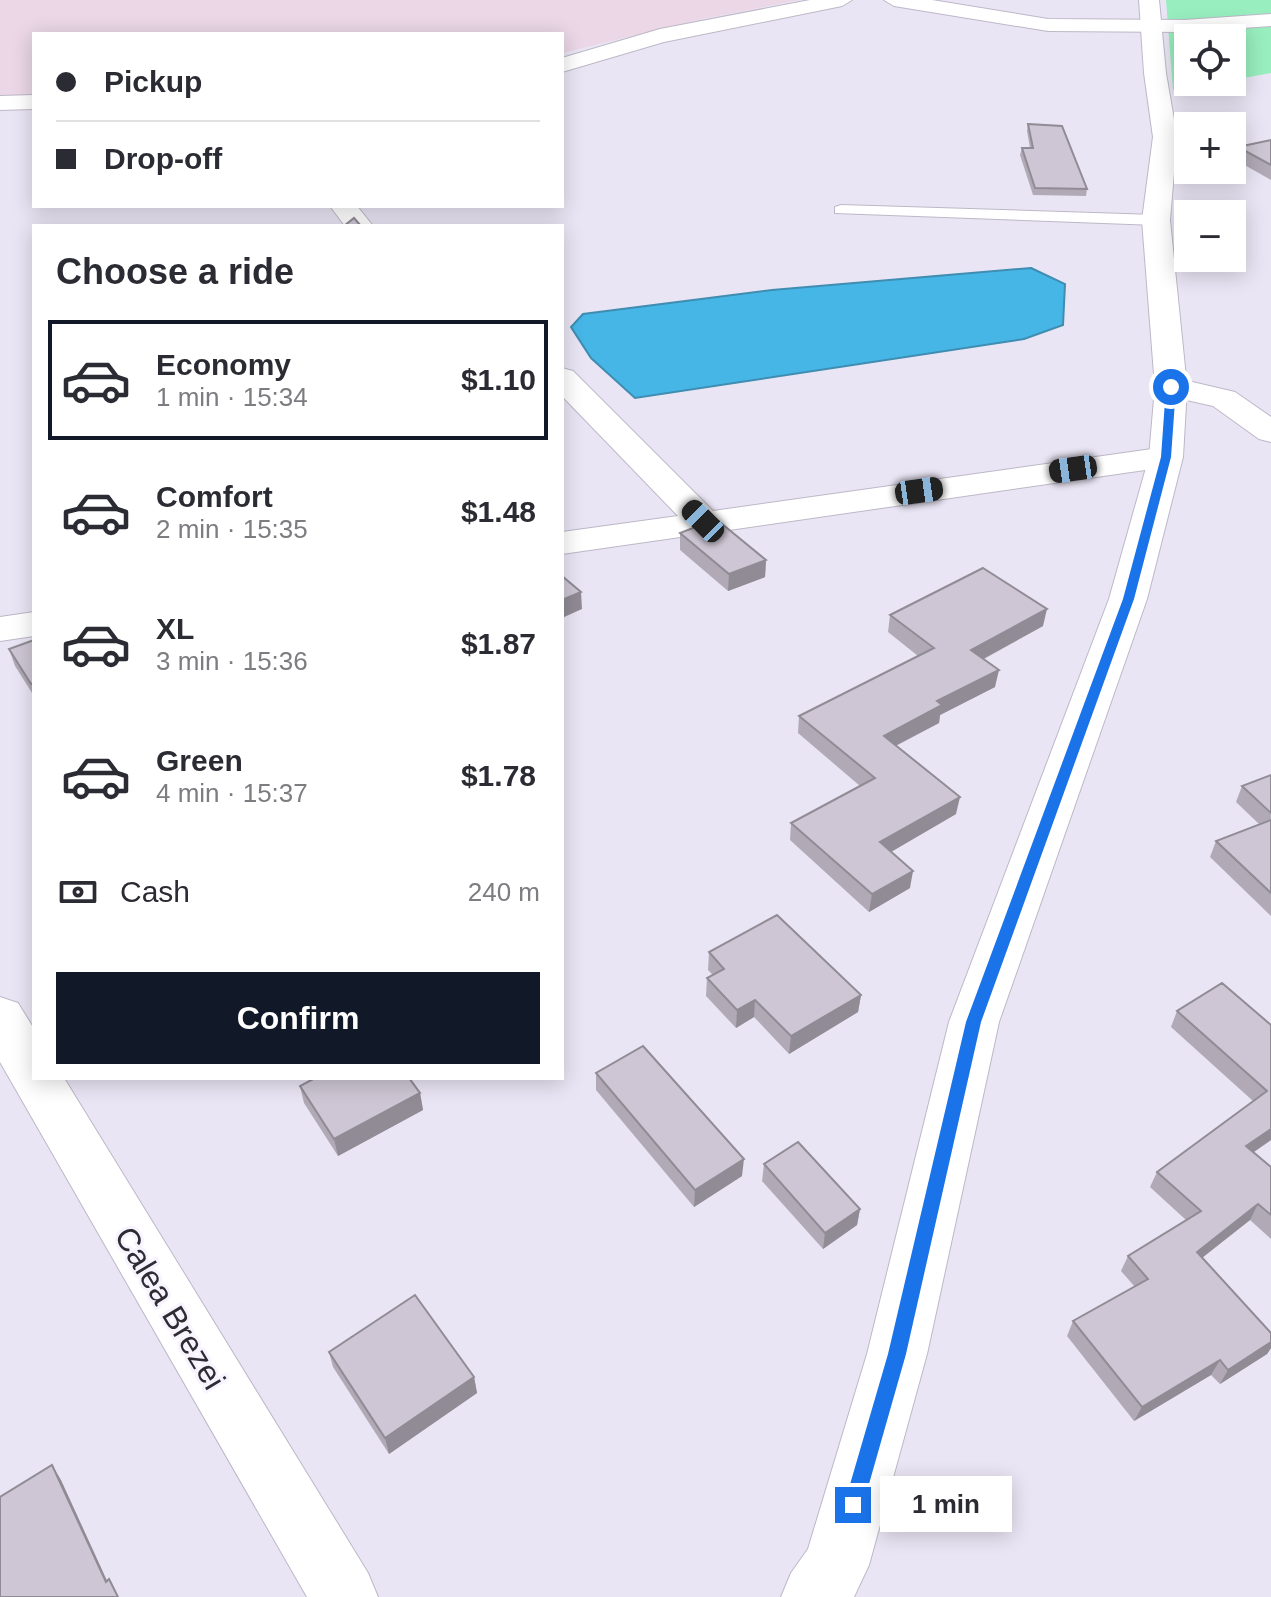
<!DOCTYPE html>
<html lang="en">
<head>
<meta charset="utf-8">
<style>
  body { margin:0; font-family:Helvetica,sans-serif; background:#f7f7f7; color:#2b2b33; height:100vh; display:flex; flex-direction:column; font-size:30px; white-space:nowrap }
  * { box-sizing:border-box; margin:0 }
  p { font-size:26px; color:#7c7c81 }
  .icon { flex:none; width:44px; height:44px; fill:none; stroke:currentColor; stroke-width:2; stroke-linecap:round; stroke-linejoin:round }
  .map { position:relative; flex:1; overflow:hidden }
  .panel { position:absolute; left:32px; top:224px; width:532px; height:856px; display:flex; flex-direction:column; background:#fff; border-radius:0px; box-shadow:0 4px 20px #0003 }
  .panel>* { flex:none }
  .hud { position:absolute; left:32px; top:32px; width:532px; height:176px; border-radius:0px; box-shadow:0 4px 20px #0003; display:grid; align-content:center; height:176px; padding:0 24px; background:#fff }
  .fabs { position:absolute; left:1174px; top:24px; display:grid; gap:16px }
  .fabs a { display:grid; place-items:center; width:72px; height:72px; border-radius:0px; background:#fff; box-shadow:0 4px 20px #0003; font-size:40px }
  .end { position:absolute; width:36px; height:36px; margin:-18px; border:10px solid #1a73e8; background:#fff; box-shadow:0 0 0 4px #fff }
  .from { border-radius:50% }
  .bubble { position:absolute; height:56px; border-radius:0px; background:#fff; box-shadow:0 4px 20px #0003; font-size:26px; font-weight:600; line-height:56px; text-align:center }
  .car { position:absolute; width:24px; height:48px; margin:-24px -12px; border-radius:10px; box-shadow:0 0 6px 2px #0007; background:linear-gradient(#222 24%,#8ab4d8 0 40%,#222 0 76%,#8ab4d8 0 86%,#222 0) }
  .hud b { display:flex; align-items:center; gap:28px; height:76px; font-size:30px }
  .hud b+b { border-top:2px solid #e1e1e2 }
  .hud i { width:20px; height:20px; background:#2b2b33 }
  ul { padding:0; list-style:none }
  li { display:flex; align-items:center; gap:24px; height:120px; margin:0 16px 12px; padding:0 8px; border:4px solid transparent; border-radius:0px }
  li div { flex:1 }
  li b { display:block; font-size:30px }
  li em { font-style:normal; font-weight:600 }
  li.active { border-color:#111827 }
  li>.icon { width:72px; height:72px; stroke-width:1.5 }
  h2 { padding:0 24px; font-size:36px; line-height:96px }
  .pay { display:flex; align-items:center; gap:20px; height:88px; padding:0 24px; font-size:30px }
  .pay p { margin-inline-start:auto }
  .cta { display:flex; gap:16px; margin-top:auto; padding:16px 24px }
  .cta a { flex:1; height:92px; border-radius:0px; background:#111827; color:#fff; font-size:32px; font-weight:600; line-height:92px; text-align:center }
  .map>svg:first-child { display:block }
  .industrial { fill:#ebd7e6 }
  .green { fill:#98eebe }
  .water { fill:#46b6e7; stroke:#3f8db1; stroke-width:2 }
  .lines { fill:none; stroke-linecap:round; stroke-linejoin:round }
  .service-casing { stroke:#bdb8c7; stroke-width:2 }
  .minor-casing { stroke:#bdb8c7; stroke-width:2 }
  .tertiary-casing { stroke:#bdb8c7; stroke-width:2 }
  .service { fill:#fff; fill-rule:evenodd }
  .minor { fill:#fff; fill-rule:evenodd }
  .tertiary { fill:#fff; fill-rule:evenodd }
  .wall { fill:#b1aab6 }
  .shaded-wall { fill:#908b94 }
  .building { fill:#cec6d4; stroke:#908b94; stroke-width:2 }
  .route { fill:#1a73e8 }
  .labels { text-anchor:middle; stroke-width:6; stroke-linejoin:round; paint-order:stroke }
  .near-street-label { font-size:32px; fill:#2e2c32; stroke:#f7f3ff }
</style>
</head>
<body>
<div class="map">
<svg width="1271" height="1597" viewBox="0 0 1271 1597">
  <rect width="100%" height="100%" fill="#eae5f4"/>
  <path class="industrial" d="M0 0H800L707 18 562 53V34H34V100L0 104Z"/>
  <path class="green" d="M1166 0H1271V73L1232 80V38H1188V82H1220L1173 90Z"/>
  <path class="water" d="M1031 268 1065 284 1063 325 1024 339 635 398 591 358 571 327 583 314 772 290Z"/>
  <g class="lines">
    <defs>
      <path id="service" d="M841 205 1156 215 1164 220 1156 225 835 213V207Z"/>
      <g id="minor">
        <path d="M810 0H852L842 6 664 42 562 72V58L660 29Z"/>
        <path d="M884 0H932L1048 19 1185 20 1271 14V26L1185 32 1048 31 894 6Z"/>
        <path d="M34 95V109L0 110V96Z"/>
        <path d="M330 206H357L373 226H345Z"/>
        <path d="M562 368 573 371 713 511 1166 447 1178 450 1183 457 1178 464 1166 467 562 554V532L678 516 562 396Z"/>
        <path d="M1171 377 1235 392 1271 417V442L1259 439 1213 406 1160 394 1155 387 1160 380Z"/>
        <path d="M34 612V636L0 641V617Z"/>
      </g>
      <g id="tertiary">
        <path d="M1139 0H1159L1166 73 1177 137 1170 220 1187 387 1183 457 1147 599 999 1022 927 1354 869 1565 854 1597H781L791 1573 808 1549 867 1354 949 1022 1109 599 1149 457 1155 387 1142 220 1153 137 1144 73Z"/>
        <path d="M0 997 18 1003 34 1029V1078H64L368 1573 378 1597H307L0 1062Z"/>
      </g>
    </defs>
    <use href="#service" class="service-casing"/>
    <use href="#minor" class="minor-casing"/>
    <use href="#tertiary" class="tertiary-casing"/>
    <use href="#service" class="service"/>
    <use href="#minor" class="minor"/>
    <use href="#tertiary" class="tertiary"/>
  </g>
  <g class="wall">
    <path d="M1028 124 1087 189 1086 196 1033 195 1020 155 1022 148H1030L1027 131Z"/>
    <path d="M1271 140V180L1234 159 1238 147Z"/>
    <path d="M680 533 766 560 765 577 728 591 680 550Z"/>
    <path d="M890 615 1043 626 984 659 995 687 940 715 939 723 896 746 956 814 891 852 910 888 869 912 790 840 791 823 860 786 798 733 799 716 918 656 888 632Z"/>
    <path d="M34 640V696L15 666 9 649Z"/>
    <path d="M1271 775V916L1210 857 1216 841 1259 824 1236 802 1242 786Z"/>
    <path d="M709 952 861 995 858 1012 789 1054 754 1017 736 1028 706 996 707 978 713 975 708 970Z"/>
    <path d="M1177 1011 1271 1025V1140L1254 1152 1271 1167V1239L1250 1220 1202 1258 1271 1333V1348L1267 1354 1220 1384 1211 1375 1134 1421 1067 1336 1073 1321 1135 1287 1121 1271 1128 1256 1186 1220 1150 1187 1157 1172 1253 1101 1171 1027Z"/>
    <path d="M596 1073 742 1176 694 1207 596 1090Z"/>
    <path d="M300 1086 420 1093 423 1110 338 1156 304 1103Z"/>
    <path d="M764 1164 860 1209 857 1225 823 1249 762 1181Z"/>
    <path d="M329 1352 474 1377 477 1393 389 1454 333 1367Z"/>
  </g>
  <g class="shaded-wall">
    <path d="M766 560 765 577 728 591 729 574Z"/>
    <path d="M581 592 582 609 562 618V600Z"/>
    <path d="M1047 609 1043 626 968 667 971 650Z"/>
    <path d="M999 670 995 687 940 715 939 723 881 753 884 736 937 701Z"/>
    <path d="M960 797 956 814 877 860 880 842Z"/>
    <path d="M913 871 910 888 869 912 872 894Z"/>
    <path d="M861 995 858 1012 789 1054 791 1036Z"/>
    <path d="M755 1000 754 1017 736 1028 737 1010Z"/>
    <path d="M420 1093 423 1110 338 1156 334 1139Z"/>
    <path d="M1271 1129V1140L1239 1162 1246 1146Z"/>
    <path d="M744 1159 742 1176 694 1207 695 1190Z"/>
    <path d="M1258 1204 1250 1220 1189 1268 1197 1252Z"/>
    <path d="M860 1209 857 1225 823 1249 825 1233Z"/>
    <path d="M1271 1342V1348L1267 1354 1220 1384 1228 1370Z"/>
    <path d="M1220 1360 1211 1375 1134 1421 1142 1407Z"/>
    <path d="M474 1377 477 1393 389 1454 385 1438Z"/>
    <path d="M52 1465 61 1480 114 1596 106 1582Z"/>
  </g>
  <g class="building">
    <path d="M1028 124 1062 126 1087 189 1035 188 1022 148H1033Z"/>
    <path d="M1271 140V165L1238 147Z"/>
    <path d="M354 218 361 226H344Z"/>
    <path d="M716 519 766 560 729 574 680 533Z"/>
    <path d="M983 568 1047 609 971 650 999 670 937 701 942 705 884 736 960 797 880 842 913 871 872 894 791 823 875 778 799 716 934 648 890 615Z"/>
    <path d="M562 576 581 592 562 600Z"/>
    <path d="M34 640V683L31 684 9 649Z"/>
    <path d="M1271 775V813L1242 786Z"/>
    <path d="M1271 820V893L1216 841Z"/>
    <path d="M777 915 861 995 791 1036 755 1000 737 1010 707 978 724 969 709 952Z"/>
    <path d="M1222 983 1271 1025V1129L1246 1146 1271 1167V1215L1258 1204 1197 1252 1271 1333V1342L1228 1370 1220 1360 1142 1407 1073 1321 1148 1279 1128 1256 1201 1211 1157 1172 1267 1091 1177 1011Z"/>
    <path d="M643 1046 744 1159 695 1190 596 1073Z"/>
    <path d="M315 1078H409L420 1093 334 1139 300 1086Z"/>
    <path d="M798 1142 860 1209 825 1233 764 1164Z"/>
    <path d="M415 1295 474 1377 385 1438 329 1352Z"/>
    <path d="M52 1465 106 1582 109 1579 118 1597H0V1497Z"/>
  </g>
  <path class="route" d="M1171 385 1176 387 1171 457 1134 599 981 1022 906 1354 863 1505 860 1512 853 1515 847 1512 844 1505 888 1354 966 1022 1123 599 1161 457 1166 387Z"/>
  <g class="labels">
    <g class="near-street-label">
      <text transform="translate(170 1308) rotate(59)" y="11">Calea Brezei</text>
    </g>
  </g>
</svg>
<div class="fabs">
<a><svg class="icon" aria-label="locate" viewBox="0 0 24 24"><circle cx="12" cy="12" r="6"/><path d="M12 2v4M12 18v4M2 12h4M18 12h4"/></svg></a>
<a>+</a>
<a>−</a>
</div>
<i class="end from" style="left:1171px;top:387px"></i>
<i class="end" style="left:853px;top:1505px"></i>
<div class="bubble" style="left:880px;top:1476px;width:132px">1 min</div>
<i class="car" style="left:1073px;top:469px;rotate:262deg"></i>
<i class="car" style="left:919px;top:491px;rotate:82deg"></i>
<i class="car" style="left:703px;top:521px;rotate:315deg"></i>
<div class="hud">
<b><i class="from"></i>Pickup</b>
<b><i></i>Drop-off</b>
</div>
<section class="panel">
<h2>Choose a ride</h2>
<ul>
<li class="active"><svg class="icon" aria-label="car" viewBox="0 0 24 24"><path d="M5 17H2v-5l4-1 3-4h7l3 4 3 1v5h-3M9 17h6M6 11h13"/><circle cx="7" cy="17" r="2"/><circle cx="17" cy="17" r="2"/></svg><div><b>Economy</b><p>1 min · 15:34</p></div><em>$1.10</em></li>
<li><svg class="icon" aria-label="car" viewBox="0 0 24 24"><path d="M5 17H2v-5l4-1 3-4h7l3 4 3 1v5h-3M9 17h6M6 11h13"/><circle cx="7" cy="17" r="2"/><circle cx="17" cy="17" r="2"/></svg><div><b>Comfort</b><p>2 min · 15:35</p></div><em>$1.48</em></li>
<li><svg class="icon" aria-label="car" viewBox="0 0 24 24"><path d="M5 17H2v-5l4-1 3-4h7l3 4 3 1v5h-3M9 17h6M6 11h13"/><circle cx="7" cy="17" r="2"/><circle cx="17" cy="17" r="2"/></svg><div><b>XL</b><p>3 min · 15:36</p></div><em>$1.87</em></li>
<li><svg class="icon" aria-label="car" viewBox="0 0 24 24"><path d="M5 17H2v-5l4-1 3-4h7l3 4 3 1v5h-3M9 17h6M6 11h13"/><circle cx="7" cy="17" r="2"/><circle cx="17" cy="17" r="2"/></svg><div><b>Green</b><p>4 min · 15:37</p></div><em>$1.78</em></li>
</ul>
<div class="pay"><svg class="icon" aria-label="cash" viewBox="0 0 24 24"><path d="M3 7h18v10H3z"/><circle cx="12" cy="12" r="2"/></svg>Cash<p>240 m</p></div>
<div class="cta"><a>Confirm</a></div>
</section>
</div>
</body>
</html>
